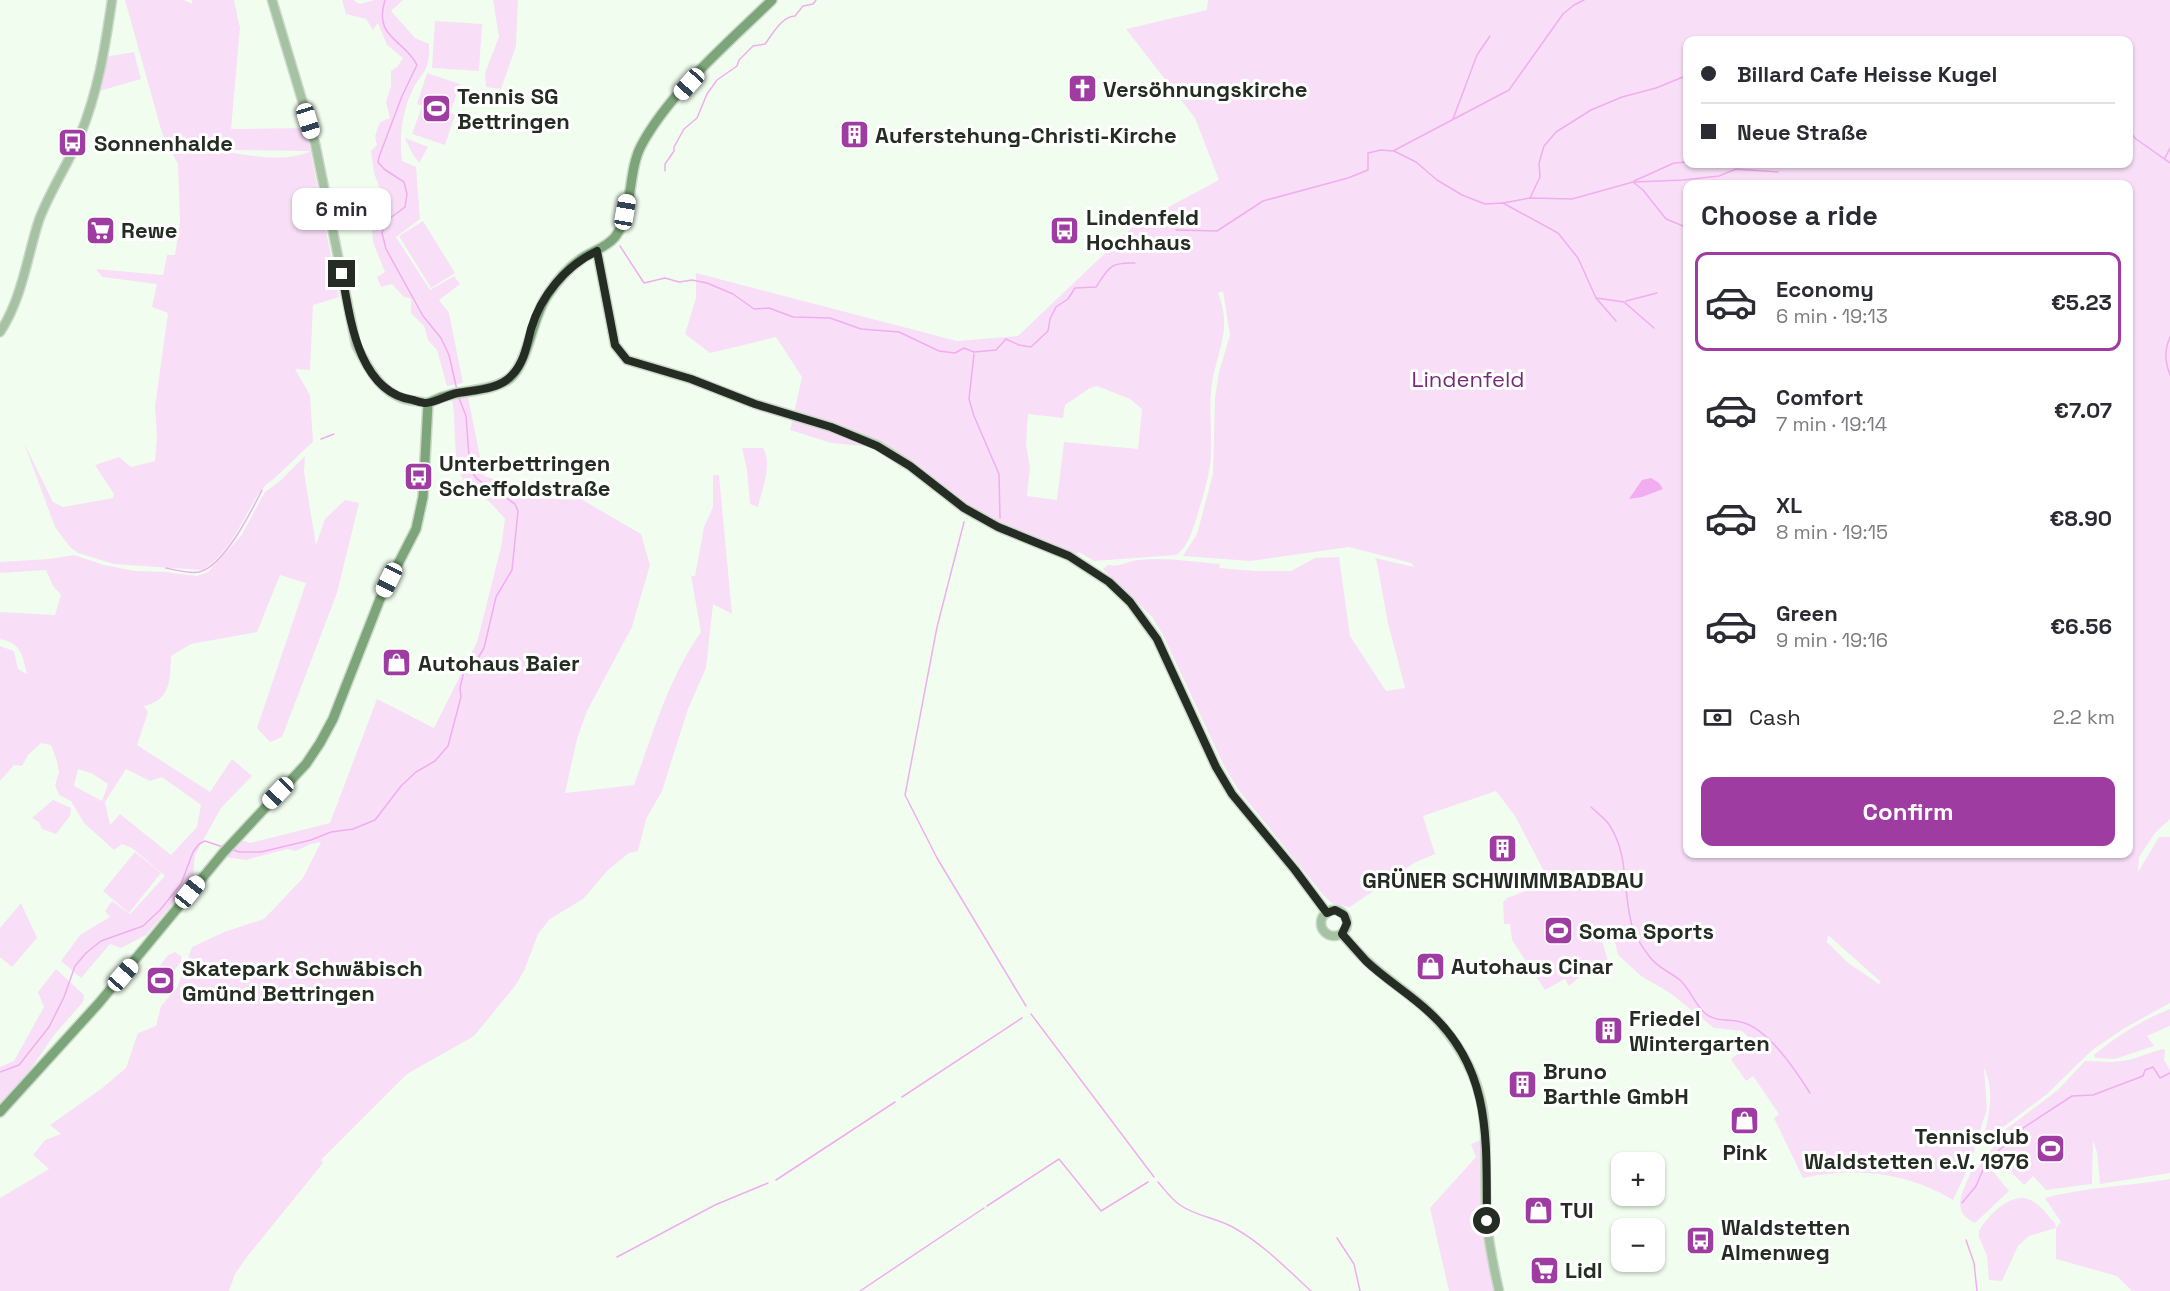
<!DOCTYPE html>
<html lang="en">
<head>
<meta charset="utf-8">
<style>
  body { margin:0; font-family:"Space Grotesk",sans-serif; background:#f2f2f3; color:#2b2b33; height:100vh; display:flex; flex-direction:column; font-size:22px; white-space:nowrap }
  * { box-sizing:border-box; margin:0 }
  p { font-size:20px; color:#7c7c81 }
  .icon { flex:none; width:33px; height:33px; fill:none; stroke:currentColor; stroke-width:2; stroke-linecap:round; stroke-linejoin:round }
  .map { position:relative; flex:1; overflow:hidden }
  .sheet { position:absolute; left:1683px; top:180px; width:450px; height:678px; display:flex; flex-direction:column; background:#fff; border-radius:12px; box-shadow:0 2px 4px #0004 }
  .sheet>* { flex:none }
  .guide { position:absolute; left:1683px; top:36px; width:450px; height:132px; border-radius:12px; box-shadow:0 2px 4px #0004; display:grid; align-content:center; height:132px; padding:0 18px; background:#fff }
  .controls { position:absolute; left:1611px; top:1152px; display:grid; gap:12px }
  .controls a { display:grid; place-items:center; width:54px; height:54px; border-radius:12px; background:#fff; box-shadow:0 2px 4px #0004; font-size:30px }
  .end { position:absolute; width:27px; height:27px; margin:-14px; border:8px solid #242c23; background:#fff; box-shadow:0 0 0 3px #fff }
  .from { border-radius:50% }
  .bubble { position:absolute; height:42px; border-radius:12px; background:#fff; box-shadow:0 2px 4px #0004; font-size:20px; font-weight:700; line-height:42px; text-align:center }
  .car { position:absolute; width:18px; height:36px; margin:-18px -9px; border-radius:8px; box-shadow:0 0 4px 2px #0007; background:linear-gradient(#fff 24%,#345 0 40%,#fff 0 76%,#345 0 86%,#fff 0) }
  .guide b { display:flex; align-items:center; gap:21px; height:57px; font-size:22px }
  .guide b+b { border-top:2px solid #e1e1e2 }
  .guide i { width:15px; height:15px; background:#2b2b33 }
  ul { padding:0; list-style:none }
  li { display:flex; align-items:center; gap:18px; height:99px; margin:0 12px 9px; padding:0 6px; border:3px solid transparent; border-radius:12px }
  li div { flex:1 }
  li b { display:block; font-size:22px }
  li em { font-style:normal; font-weight:700 }
  li.active { border-color:#9f3ca2 }
  li>.icon { width:54px; height:54px; stroke-width:1.5 }
  h2 { padding:0 18px; font-size:27px; line-height:72px }
  .pay { display:flex; align-items:center; gap:15px; height:66px; padding:0 18px; font-size:22px }
  .pay p { margin-inline-start:auto }
  .cta { display:flex; gap:12px; margin-top:auto; padding:12px 18px }
  .cta a { flex:1; height:69px; border-radius:12px; background:#9f3ca2; color:#fff; font-size:24px; font-weight:700; line-height:69px; text-align:center }
  .map>svg:first-child { display:block }
  .green { fill:#f8dff7; fill-rule:evenodd }
  .water { fill:#f1adf0 }
  .lines { fill:none; stroke-linecap:round; stroke-linejoin:round }
  .stream { stroke:#f1adf0; stroke-width:1.5 }
  .tertiary-casing { stroke:#ccd8ca; stroke-width:11 }
  .secondary-casing { stroke:#ccd8ca; stroke-width:12 }
  .tertiary { stroke:#a5c2a3; stroke-width:8 }
  .secondary { stroke:#7ca679; stroke-width:9 }
  .route { stroke:#242c23; stroke-width:8 }
  .labels { text-anchor:middle; stroke-width:6; stroke-linejoin:round; paint-order:stroke }
  .poi-label { font-size:22px; font-weight:bold; fill:#242c23; stroke:#fff; text-anchor:start }
  .park-label { font-size:22px; fill:#762978; stroke:#fff }
</style>
</head>
<body>
<div class="map">
<svg width="2170" height="1291" viewBox="0 0 2170 1291">
  <rect width="100%" height="100%" fill="#f1feef"/>
  <g class="green">
    <path d="M125 0H184L192 4V0H234L240 28 231 129 306 128 339 297 313 305 310 370 295 369 310 395 313 442C301 452 291 463 279 474 273 480 264 485 259 493 242 520 231 552 202 570L114 564 78 553 70 547 55 527 24 443 53 502 63 507 113 498 114 494 95 465 119 457 131 467 155 461 157 436 155 407 168 313 152 307 157 284 102 277 96 269 163 275 167 255H175L180 222 178 164 162 133ZM228 150 309 151V152C283 162 255 156 227 152Z"/>
    <path d="M342 0H353L360 4 374 0H403L391 11 415 38 429 44C430 73 423 69 412 91 402 112 399 138 402 161L416 167 420 219 396 237 430 290 454 276 460 284 439 300 449 313 463 383 447 386 437 350 428 340 424 326 411 313V299L404 297 392 284 381 287 377 277 385 272 373 242 370 206 383 197 374 173 371 151 377 145 375 136 380 122 390 118 386 102 391 86V71L398 66 403 58 387 45 378 23 373 30 366 19 346 14Z"/>
    <path d="M493 0H518L516 46 501 89 486 87 485 73 499 37Z"/>
    <path d="M1208 0H2170V819L2155 833 2139 857 2138 872 2159 837H2170V1003L2123 1029 2091 1051 2046 1095 1983 1142C1988 1116 1996 1093 1984 1068L1987 1109 1969 1166 1953 1200C1906 1172 1856 1167 1803 1178L1774 1118 1779 1114 1753 1076 1746 1081 1732 1061 1731 1059 1754 1042 1742 1031 1714 1028 1670 993 1641 976 1618 955 1612 929 1600 933 1608 961 1590 968 1569 986 1565 979 1545 990 1512 940 1510 924H1504L1503 902 1507 898 1551 881 1548 879 1515 816 1496 791 1423 816 1435 854 1414 863 1350 907 1333 904 1324 896 1240 792 1225 768 1163 635 1152 617 1103 569 1108 565C1122 567 1126 561 1139 560 1166 557 1194 562 1220 564L1219 568 1255 571H1291L1315 558 1339 557 1350 636 1386 691 1405 688 1388 623 1377 563 1375 558 1414 567 1411 563 1349 547 1251 561 1183 556 1197 534 1213 474 1215 398 1219 372 1230 335 1223 291 1218 293C1234 332 1214 355 1211 392 1209 417 1213 442 1210 466 1207 485 1201 502 1196 520 1191 533 1188 547 1176 555L1094 561 1079 552 1075 555 998 523 963 503 897 454 794 413 802 377 776 337 710 353 685 334 696 298V273L957 341 1018 336 1142 218 1152 216 1219 180 1195 118 1126 29 1207 10ZM1688 40H2128V164H1688ZM1688 184H2128V854H1688ZM1097 386 1130 399 1142 409 1138 449 1064 442 1057 500 1027 496 1030 468 1026 444 1028 414 1063 418 1065 405 1090 388ZM1828 935 1881 982 1879 984 1847 962 1827 942Z"/>
    <path d="M435 21 482 24 479 71 432 68Z"/>
    <path d="M134 52 141 79 96 92 104 57Z"/>
    <path d="M427 73 460 84 450 113 455 115 445 145 412 134 422 106 417 104Z"/>
    <path d="M405 138 428 147 419 163 412 153Z"/>
    <path d="M423 221 455 273 431 288 399 236Z"/>
    <path d="M468 397 484 476 536 492 542 499C556 498 567 501 581 499L641 534 650 565 632 627 587 711 577 739 565 793 634 785C653 733 669 677 701 632L691 576H695L704 527 713 507V475H719L732 614 713 604 706 668 688 709 662 791 646 819 638 851 629 853 608 870 583 899 550 919 538 934 524 971 515 986 474 1036 407 1074 321 1160 323 1163 246 1258 235 1274 229 1291H0V1198L49 1169 33 1155 45 1140 61 1134 50 1125 101 1089 126 1068 138 1033 156 1026 161 1006 177 988 192 947 224 932 264 919 303 878 321 842 311 844 296 851 287 849 246 860 225 857 240 840 250 843 330 823 377 699 434 728 477 642 501 547 505 519C499 512 492 504 485 498 479 493 471 489 466 483 451 467 457 421 452 400Z"/>
    <path d="M793 418 851 437 873 447 831 443 790 430Z"/>
    <path d="M742 448H763C773 464 762 489 758 507L750 504 747 470Z"/>
    <path d="M305 456 304 472 316 545 325 519 345 500 359 503 337 593 282 737 270 742 257 728 306 583 280 575 257 632 191 644 171 656C170 680 171 700 144 706L148 712 137 745 210 792 232 759 252 776 221 808 195 855 193 875 195 878 146 935 121 948 110 944 81 978 61 961 80 935 110 917 105 911 112 901 130 914 165 876 132 848 122 844 114 850 84 823 71 801 59 795 55 785 59 772 57 761 51 745 41 743 28 755 22 766 14 765 0 781V646L14 651 18 669 27 674C22 654 22 644 0 639V612L55 615 61 595 53 586 46 570 0 573V562L49 559 74 555 104 565 135 571 165 572 197 576 208 572 241 536 265 492 280 481ZM78 769 93 774 108 784 102 801 74 786ZM126 769 150 781 162 777 201 805 197 827 171 855 120 814 110 825 105 802Z"/>
    <path d="M53 800 71 808 70 816 56 834 42 829 39 822 32 818Z"/>
    <path d="M135 852 161 873 129 913 103 891Z"/>
    <path d="M21 903 37 938 12 967 0 957V928Z"/>
    <path d="M175 952 181 956V962L159 989 155 972 168 955Z"/>
    <path d="M56 969 84 995 83 1002 54 1035 30 1070 0 1103V1067L14 1061 44 1007 38 992Z"/>
    <path d="M2170 1009V1026L2147 1036 2154 1046 2115 1059 2095 1058 2094 1055C2116 1037 2143 1019 2170 1009Z"/>
    <path d="M2162 1049 2165 1050 2164 1060 2170 1070V1173L2100 1184 2097 1152 2093 1141 2092 1184 2046 1190 2033 1176 2024 1185 1998 1159 1991 1169 2009 1191 1975 1223C1947 1211 1966 1187 1973 1167L1978 1168 1983 1158 2001 1139 1997 1136 2058 1090 2085 1061 2113 1062 2129 1060Z"/>
    <path d="M1483 1139 1495 1291H1449L1430 1208 1476 1157 1471 1144Z"/>
    <path d="M2170 1179V1291H2132L2117 1276 2056 1259V1228L2029 1236 2018 1246 2002 1281 1989 1280 1987 1256 1979 1237V1231C1988 1215 2014 1188 2034 1202 2042 1207 2048 1216 2055 1223L2056 1228 2061 1222 2045 1198C2085 1187 2129 1186 2170 1179Z"/>
  </g>
  <path class="water" d="M1651 478 1659 483 1663 489 1642 497 1629 499 1642 480Z"/>
  <g class="lines">
    <g class="stream">
      <path d="M385 0C373 38 404 39 417 65L402 96 379 157 378 162 384 169 404 182 407 194 405 207 385 222 382 233 386 249 423 316 441 338 449 355 457 390"/>
      <path d="M1453 119 1477 55 1490 36"/>
      <path d="M2128 130 2136 139 2170 163"/>
      <path d="M1394 151 1416 162 1437 180 1462 195 1485 204 1503 203 1558 233 1578 258 1596 298 1616 321"/>
      <path d="M2165 158 2170 148"/>
      <path d="M665 171V164L674 151V147L684 129 697 118 707 94 717 80 737 66 739 60 753 46 765 44C772 35 782 16 795 16L803 6 813 4 816 0"/>
      <path d="M1634 181 1674 163 1688 162"/>
      <path d="M1634 182 1683 180 1719 176 1736 169 1778 172"/>
      <path d="M1530 198 1540 177 1539 163 1544 146 1556 132 1591 110 1622 97 1656 88 1688 75"/>
      <path d="M1503 203 1530 198 1572 199 1633 182 1643 190 1666 219 1688 228"/>
      <path d="M1176 230 1217 231 1263 201 1348 178 1368 170V153L1381 150 1393 151 1509 90 1563 14 1574 5 1584 0"/>
      <path d="M620 246 644 283 665 278 679 282 692 280 707 283 733 294 754 309 769 308 793 317 830 318 861 329 899 332 939 351 955 353 964 348 974 352 996 350 1006 339 1019 345 1031 347 1048 331 1050 319 1056 307 1068 299 1075 288 1096 287C1109 267 1110 262 1135 263"/>
      <path d="M1596 298 1624 302 1654 328"/>
      <path d="M1626 301 1657 293"/>
      <path d="M2170 337C2164 351 2165 361 2170 375"/>
      <path d="M974 354 969 399 974 416 999 474 1000 518"/>
      <path d="M321 439 334 434"/>
      <path d="M964 522 937 627 905 795 937 858 1026 1006"/>
      <path d="M166 568C176 570 189 574 199 572 224 566 251 512 262 490"/>
      <path d="M1591 807C1597 813 1606 819 1610 826 1630 857 1622 895 1633 929 1636 938 1643 948 1649 956 1657 968 1671 972 1681 981 1691 991 1695 1005 1706 1014 1716 1022 1730 1019 1741 1022 1768 1028 1796 1071 1810 1093"/>
      <path d="M231 849 239 852H261L311 840 331 832 353 829 375 820 401 786 416 772 435 761 448 746 461 697 460 688 464 671 478 658 484 648 496 597 512 570 518 511 515 504 477 479 470 469 466 416 459 398"/>
      <path d="M1031 1014 1154 1177"/>
      <path d="M0 1072 19 1065 49 1027 64 997 75 966 86 953 101 941 143 926 160 910 181 884 193 852 199 844 205 841 223 847"/>
      <path d="M902 1097 1022 1018"/>
      <path d="M776 1180 895 1102"/>
      <path d="M1158 1182C1165 1190 1171 1199 1180 1205 1197 1217 1219 1218 1236 1229 1264 1245 1287 1269 1311 1291"/>
      <path d="M1962 1203 1976 1186 1986 1163 2020 1130 2072 1096 2093 1095 2143 1076 2145 1070 2153 1067 2160 1078 2170 1073"/>
      <path d="M987 1206 1059 1159 1101 1211 1148 1182"/>
      <path d="M1337 1238 1354 1264 1360 1291"/>
      <path d="M1966 1240 1974 1263 1977 1291"/>
      <path d="M617 1257 715 1205 768 1183"/>
      <path d="M860 1291 984 1208"/>
    </g>
    <defs>
      <g id="tertiary">
        <path d="M272 0 315 143 356 345C366 364 378 388 399 397 407 401 419 401 428 403"/>
        <path d="M597 251 615 345 627 360 691 379 755 404 831 427 877 445 910 466 964 508 998 527 1069 556 1109 582 1130 602 1157 639 1216 767 1232 794 1295 870 1327 913"/>
        <path d="M0 332C22 299 27 257 39 220 50 191 67 166 79 138 98 93 105 48 112 0"/>
        <circle cx="1334" cy="923" r="13"/>
        <path d="M1342 934C1350 943 1358 953 1367 961 1391 984 1422 1000 1443 1027 1500 1096 1481 1143 1487 1223 1489 1246 1494 1269 1499 1291"/>
      </g>
      <path id="secondary" d="M0 1112 99 1003 223 853 306 764 320 743 333 719 380 599 416 529 423 497 428 403C436 399 444 396 453 394 471 390 495 390 510 378 529 361 531 320 547 296 556 282 567 269 581 259 592 251 606 248 615 237 634 212 627 173 641 146 669 93 729 42 772 0"/>
    </defs>
    <use href="#tertiary" class="tertiary-casing"/>
    <use href="#secondary" class="secondary-casing"/>
    <use href="#tertiary" class="tertiary"/>
    <use href="#secondary" class="secondary"/>
  </g>
  <g class="lines">
    <path class="route" d="M342 274C350 318 358 392 413 400 417 401 422 403 426 403 434 403 448 395 457 393 474 390 499 390 512 375 524 363 527 345 531 329 541 295 566 266 597 251L615 345 627 360 691 379 755 404 831 427 877 446 910 466 964 508 998 527 1069 556 1109 582 1130 602 1157 639 1216 767 1232 794 1295 870 1327 913 1335 910 1344 915 1347 923 1342 934C1350 943 1358 952 1366 961 1386 980 1410 994 1430 1013 1493 1070 1486 1144 1487 1221"/>
  </g>
  <defs>
    <symbol id="church-square" viewBox="-11 -11 22 22"><rect x="-9" y="-9" width="18" height="18" rx="4" fill="#9f3ca2" stroke="#fff"/><path d="M-1.2-6h2.4v3.5h3.3v2.4h-3.3V6h-2.4V-.1h-3.3v-2.4h3.3Z" fill="#fff"/></symbol>
    <symbol id="stadium-square" viewBox="-11 -11 22 22"><rect x="-9" y="-9" width="18" height="18" rx="4" fill="#9f3ca2" stroke="#fff"/><path d="M0-5a6.5 5 0 1 0 0 10a6.5 5 0 1 0 0-10ZM-3.5-1.8h7v3.6h-7Z" fill="#fff"/></symbol>
    <symbol id="building-square" viewBox="-11 -11 22 22"><rect x="-9" y="-9" width="18" height="18" rx="4" fill="#9f3ca2" stroke="#fff"/><path d="M-4-6H4V6H1V3H-1V6H-4ZM-2.5-4.3h1.7v1.8h-1.7ZM.8-4.3h1.7v1.8H.8ZM-2.5-1h1.7V.8h-1.7ZM.8-1h1.7V.8H.8Z" fill="#fff"/></symbol>
    <symbol id="bus-square" viewBox="-11 -11 22 22"><rect x="-9" y="-9" width="18" height="18" rx="4" fill="#9f3ca2" stroke="#fff"/><path d="M-5-6H5V4H4V6H2V4H-2V6H-4V4H-5ZM-3.5-4V0h7V-4ZM-3.5 1.2v1.5H-2V1.2ZM2 1.2v1.5H3.5V1.2Z" fill="#fff"/></symbol>
    <symbol id="supermarket-square" viewBox="-11 -11 22 22"><rect x="-9" y="-9" width="18" height="18" rx="4" fill="#9f3ca2" stroke="#fff"/><path d="M-6-5.5h2.5l.6 2H6L4.5 2H-2.5L-4.4-4H-6ZM-1.5 3.2a1.3 1.3 0 1 0 .1 0ZM3 3.2a1.3 1.3 0 1 0 .1 0Z" fill="#fff"/></symbol>
    <symbol id="shop-square" viewBox="-11 -11 22 22"><rect x="-9" y="-9" width="18" height="18" rx="4" fill="#9f3ca2" stroke="#fff"/><path d="M-5-2.5h2.3a2.7 3.5 0 0 1 5.4 0H5L5.5 6h-11ZM-1.5-2.5h3a1.5 2.3 0 0 0-3 0Z" fill="#fff"/></symbol>
  </defs>
  <g fill-rule="evenodd">
    <use href="#church-square" x="1066" y="72" width="33" height="33"/>
    <use href="#stadium-square" x="420" y="92" width="33" height="33"/>
    <use href="#building-square" x="838" y="118" width="33" height="33"/>
    <use href="#bus-square" x="56" y="126" width="33" height="33"/>
    <use href="#supermarket-square" x="84" y="214" width="33" height="33"/>
    <use href="#bus-square" x="1048" y="214" width="33" height="33"/>
    <use href="#bus-square" x="402" y="460" width="33" height="33"/>
    <use href="#shop-square" x="380" y="646" width="33" height="33"/>
    <use href="#building-square" x="1486" y="832" width="33" height="33"/>
    <use href="#stadium-square" x="1542" y="914" width="33" height="33"/>
    <use href="#shop-square" x="1414" y="950" width="33" height="33"/>
    <use href="#stadium-square" x="144" y="964" width="33" height="33"/>
    <use href="#building-square" x="1592" y="1014" width="33" height="33"/>
    <use href="#building-square" x="1506" y="1068" width="33" height="33"/>
    <use href="#shop-square" x="1728" y="1104" width="33" height="33"/>
    <use href="#stadium-square" x="2034" y="1132" width="33" height="33"/>
    <use href="#shop-square" x="1522" y="1194" width="33" height="33"/>
    <use href="#bus-square" x="1684" y="1224" width="33" height="33"/>
    <use href="#supermarket-square" x="1528" y="1254" width="33" height="33"/>
  </g>
  <g class="labels">
    <g class="poi-label">
      <text x="1103" y="97">Versöhnungskirche</text>
      <text x="457" y="104">Tennis SG<tspan x="457" dy="25">Bettringen</tspan></text>
      <text x="875" y="143">Auferstehung-Christi-Kirche</text>
      <text x="94" y="151">Sonnenhalde</text>
      <text x="1086" y="225">Lindenfeld<tspan x="1086" dy="25">Hochhaus</tspan></text>
      <text x="121" y="238">Rewe</text>
      <text x="439" y="471">Unterbettringen<tspan x="439" dy="25">Scheffoldstraße</tspan></text>
      <text x="418" y="671">Autohaus Baier</text>
      <text x="1503" y="888" text-anchor="middle">GRÜNER SCHWIMMBADBAU</text>
      <text x="1579" y="939">Soma Sports</text>
      <text x="1451" y="974">Autohaus Cinar</text>
      <text x="182" y="976">Skatepark Schwäbisch<tspan x="182" dy="25">Gmünd Bettringen</tspan></text>
      <text x="1629" y="1026">Friedel<tspan x="1629" dy="25">Wintergarten</tspan></text>
      <text x="1543" y="1079">Bruno<tspan x="1543" dy="25">Barthle GmbH</tspan></text>
      <text x="2029" y="1144" text-anchor="end">Tennisclub<tspan x="2029" dy="25">Waldstetten e.V. 1976</tspan></text>
      <text x="1745" y="1160" text-anchor="middle">Pink</text>
      <text x="1560" y="1218">TUI</text>
      <text x="1721" y="1235">Waldstetten<tspan x="1721" dy="25">Almenweg</tspan></text>
      <text x="1565" y="1278">Lidl</text>
    </g>
    <g class="park-label">
      <text x="1468" y="387">Lindenfeld</text>
    </g>
  </g>
</svg>
<div class="controls">
<a>+</a>
<a>−</a>
</div>
<i class="end from" style="left:1487px;top:1221px"></i>
<i class="end" style="left:342px;top:274px"></i>
<div class="bubble" style="left:292px;top:188px;width:99px">6 min</div>
<i class="car" style="left:689px;top:84px;rotate:222deg"></i>
<i class="car" style="left:308px;top:121px;rotate:163deg"></i>
<i class="car" style="left:625px;top:212px;rotate:10deg"></i>
<i class="car" style="left:389px;top:580px;rotate:206deg"></i>
<i class="car" style="left:278px;top:793px;rotate:224deg"></i>
<i class="car" style="left:190px;top:892px;rotate:39deg"></i>
<i class="car" style="left:123px;top:975px;rotate:41deg"></i>
<div class="guide">
<b><i class="from"></i>Billard Cafe Heisse Kugel</b>
<b><i></i>Neue Straße</b>
</div>
<section class="sheet">
<h2>Choose a ride</h2>
<ul>
<li class="active"><svg class="icon" aria-label="car" viewBox="0 0 24 24"><path d="M5 17H2v-5l4-1 3-4h7l3 4 3 1v5h-3M9 17h6M6 11h13"/><circle cx="7" cy="17" r="2"/><circle cx="17" cy="17" r="2"/></svg><div><b>Economy</b><p>6 min · 19:13</p></div><em>€5.23</em></li>
<li><svg class="icon" aria-label="car" viewBox="0 0 24 24"><path d="M5 17H2v-5l4-1 3-4h7l3 4 3 1v5h-3M9 17h6M6 11h13"/><circle cx="7" cy="17" r="2"/><circle cx="17" cy="17" r="2"/></svg><div><b>Comfort</b><p>7 min · 19:14</p></div><em>€7.07</em></li>
<li><svg class="icon" aria-label="car" viewBox="0 0 24 24"><path d="M5 17H2v-5l4-1 3-4h7l3 4 3 1v5h-3M9 17h6M6 11h13"/><circle cx="7" cy="17" r="2"/><circle cx="17" cy="17" r="2"/></svg><div><b>XL</b><p>8 min · 19:15</p></div><em>€8.90</em></li>
<li><svg class="icon" aria-label="car" viewBox="0 0 24 24"><path d="M5 17H2v-5l4-1 3-4h7l3 4 3 1v5h-3M9 17h6M6 11h13"/><circle cx="7" cy="17" r="2"/><circle cx="17" cy="17" r="2"/></svg><div><b>Green</b><p>9 min · 19:16</p></div><em>€6.56</em></li>
</ul>
<div class="pay"><svg class="icon" aria-label="cash" viewBox="0 0 24 24"><path d="M3 7h18v10H3z"/><circle cx="12" cy="12" r="2"/></svg>Cash<p>2.2 km</p></div>
<div class="cta"><a>Confirm</a></div>
</section>
</div>
</body>
</html>
